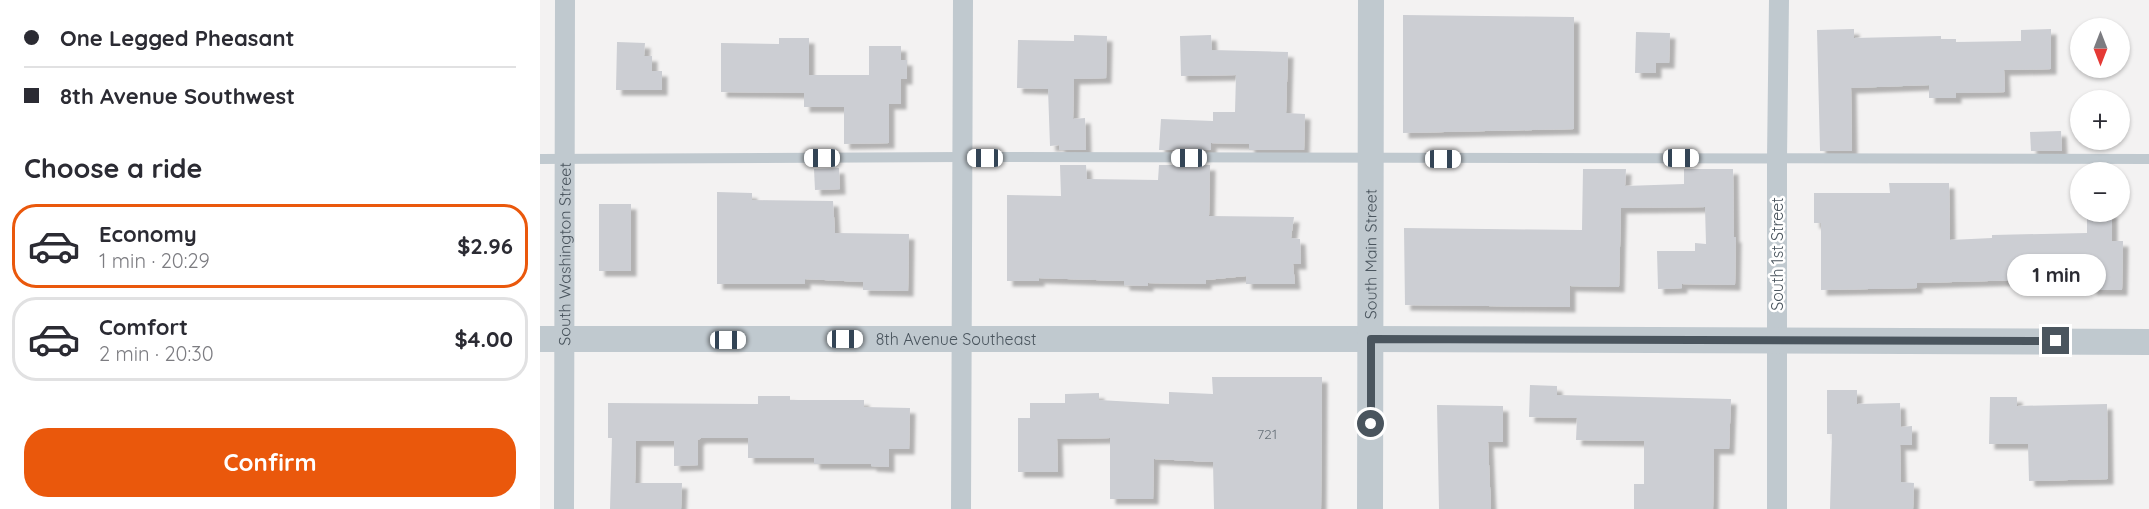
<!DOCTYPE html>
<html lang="en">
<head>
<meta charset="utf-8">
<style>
  body { margin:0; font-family:Quicksand,sans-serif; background:#f2f2f3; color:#2b2b33; height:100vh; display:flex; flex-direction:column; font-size:22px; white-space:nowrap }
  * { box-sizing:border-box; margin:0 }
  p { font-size:20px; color:#7c7c81 }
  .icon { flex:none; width:33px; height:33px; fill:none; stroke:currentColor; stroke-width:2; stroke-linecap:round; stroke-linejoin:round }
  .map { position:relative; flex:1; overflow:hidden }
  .drawer { display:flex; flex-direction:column; background:#fff; width:540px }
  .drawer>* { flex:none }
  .banner { display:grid; align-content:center; height:132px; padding:0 24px; background:#fff }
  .needle { width:39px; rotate:180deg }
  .buttons { position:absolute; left:1530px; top:18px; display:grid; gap:12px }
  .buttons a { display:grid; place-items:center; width:60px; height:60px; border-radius:50%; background:#fff; box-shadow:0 2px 4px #0004; font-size:30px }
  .end { position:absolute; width:27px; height:27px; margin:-14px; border:8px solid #4a555e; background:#fff; box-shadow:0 0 0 3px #fff }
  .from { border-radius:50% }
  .bubble { position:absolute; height:42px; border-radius:21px; background:#fff; box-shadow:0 2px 4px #0004; font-size:20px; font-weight:700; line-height:42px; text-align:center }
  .car { position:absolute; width:18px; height:36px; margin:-18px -9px; border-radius:8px; box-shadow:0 0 4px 2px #0007; background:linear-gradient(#fff 24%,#345 0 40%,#fff 0 76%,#345 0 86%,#fff 0) }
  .banner b { display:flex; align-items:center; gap:21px; height:57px; font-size:22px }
  .banner b+b { border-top:2px solid #e1e1e2 }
  .banner i { width:15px; height:15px; background:#2b2b33 }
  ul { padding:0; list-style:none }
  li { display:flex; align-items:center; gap:18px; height:84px; margin:0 12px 9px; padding:0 12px; border:3px solid #e1e1e2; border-radius:24px }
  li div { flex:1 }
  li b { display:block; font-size:22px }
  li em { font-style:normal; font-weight:700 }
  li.current { border-color:#ea580c }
  li>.icon { width:54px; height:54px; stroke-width:1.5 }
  h2 { padding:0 24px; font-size:27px; line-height:72px }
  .cta { display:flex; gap:12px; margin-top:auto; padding:12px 24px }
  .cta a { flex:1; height:69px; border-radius:24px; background:#ea580c; color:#fff; font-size:24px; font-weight:700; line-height:69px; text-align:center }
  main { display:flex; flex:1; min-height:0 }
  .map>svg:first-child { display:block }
  .building { fill:#ccced3; filter:url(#shadow) }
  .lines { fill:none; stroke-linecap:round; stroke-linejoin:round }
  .service { stroke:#c0c9cf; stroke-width:10 }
  .minor { stroke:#c0c9cf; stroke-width:20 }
  .tertiary { stroke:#c0c9cf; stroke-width:26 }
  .route { stroke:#4a555e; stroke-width:8 }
  .labels { text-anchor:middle; stroke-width:5; stroke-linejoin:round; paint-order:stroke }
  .number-label { font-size:14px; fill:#6a737b }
  .street-label { font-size:16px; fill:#4a555e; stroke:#fff }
</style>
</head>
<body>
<main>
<section class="drawer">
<div class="banner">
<b><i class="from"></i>One Legged Pheasant</b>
<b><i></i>8th Avenue Southwest</b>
</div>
<h2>Choose a ride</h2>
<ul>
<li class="current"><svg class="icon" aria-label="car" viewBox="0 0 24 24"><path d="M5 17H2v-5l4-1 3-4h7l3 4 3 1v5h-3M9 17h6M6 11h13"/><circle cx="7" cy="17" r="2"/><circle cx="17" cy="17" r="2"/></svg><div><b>Economy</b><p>1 min · 20:29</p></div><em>$2.96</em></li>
<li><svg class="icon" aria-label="car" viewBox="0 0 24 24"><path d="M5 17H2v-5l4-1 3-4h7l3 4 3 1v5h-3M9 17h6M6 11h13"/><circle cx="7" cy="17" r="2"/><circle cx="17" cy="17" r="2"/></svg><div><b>Comfort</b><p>2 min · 20:30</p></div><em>$4.00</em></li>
</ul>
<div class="cta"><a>Confirm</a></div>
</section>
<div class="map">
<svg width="1609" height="509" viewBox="0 0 1609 509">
  <defs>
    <filter id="shadow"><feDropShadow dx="5.5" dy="5.5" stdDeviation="1.5" flood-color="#0004"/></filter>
  </defs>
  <rect width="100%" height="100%" fill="#f3f2f2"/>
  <g class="building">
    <path d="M863 15 1034 17V129L863 133Z"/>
    <path d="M1314 29V38L1401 36V39H1416V42L1481 41V30L1511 29V69L1464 70 1465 92 1416 93V98H1389V85L1311 88 1312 151H1280L1277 30Z"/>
    <path d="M1096 32 1130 33 1129 63H1116V73H1095Z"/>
    <path d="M534 35 567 36 566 78 534 79 533 119 545 118 546 150H519V145L510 146 508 89 477 88 478 40 534 41Z"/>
    <path d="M671 35 672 50 748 52 746 113 765 114 764 150H709V144L671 143V150H619L621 119 673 121V112H695L696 75 641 76 640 36Z"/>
    <path d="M239 38H269V75H329V46H361V60H367V79H361V104H349V143L304 144V107H264V93L181 92V43L239 44Z"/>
    <path d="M77 42 105 43 104 56H112V71H122V90H76Z"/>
    <path d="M1521 131 1522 151H1491L1490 132Z"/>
    <path d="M520 165H546L547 179 618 180 619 165H670L669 216 754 217 751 238 760 239 761 264H753L755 284H706V276L666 280V284L608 283V286L584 285V281L499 278V281H467V195L521 196Z"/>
    <path d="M299 168 300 189 275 190 274 169Z"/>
    <path d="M1043 169H1086L1085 186 1144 184V169H1193L1194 237H1196L1195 285 1142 284V288L1118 289 1117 251H1155V243L1166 244 1165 207 1081 208 1079 287 1030 286V307L865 305 864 228 1042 230Z"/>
    <path d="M1349 183H1409L1410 240 1452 238V235L1547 233V212H1572V241H1583L1582 290H1551L1552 279 1484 278V280L1377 283V288L1281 290V223H1274V193H1350Z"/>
    <path d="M177 192 212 193V200L293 201 295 233 369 234 368 291 323 290V282L265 279V284H177Z"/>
    <rect x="59" y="204" width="32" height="67"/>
    <path d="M672 377H782L781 509H674L673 462 614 459 613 499H570V438L517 439 518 472H478V418H490V403H525V394L559 393V400L629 404V392L673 394Z"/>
    <path d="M990 385 1017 386V395L1191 399 1189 449H1174L1173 509H1094V484H1104V441L1036 440 1037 418 989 417Z"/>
    <path d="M1287 390H1317V404L1360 403 1361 427 1372 426V445H1360L1361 482 1374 483 1373 509H1290L1292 434H1287Z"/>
    <path d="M218 396H250V400H324V407L370 408 369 449H349V467L331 466V464H274V458H208V438H161L158 440V465L134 466V441H96L95 483H142L141 509H70L72 438H68V403L218 404Z"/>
    <path d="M1450 397H1477V406L1567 404 1568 479 1489 481 1488 444H1449Z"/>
    <path d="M897 405 963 406V442H948L951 509H899Z"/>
  </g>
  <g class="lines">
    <path class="service" d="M0 159 422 157 1609 159"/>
    <g class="minor">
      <path id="s1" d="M24 509 25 0"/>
      <path d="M421 509 423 0"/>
      <path d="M1237 509V158L1239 0"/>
    </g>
    <g class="tertiary">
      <path id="s2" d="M0 339H831L1609 342"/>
      <path id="s3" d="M830 509 831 0"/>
    </g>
  </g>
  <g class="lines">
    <path class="route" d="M831 424V339L1516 341"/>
  </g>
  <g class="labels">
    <g class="number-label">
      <text x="727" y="439">721</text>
    </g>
    <g class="street-label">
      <text dy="6" stroke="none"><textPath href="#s1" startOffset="255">South Washington Street</textPath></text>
      <text transform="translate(1237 254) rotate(-90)" y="6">South 1st Street</text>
      <text dy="6" stroke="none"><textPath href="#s3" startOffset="255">South Main Street</textPath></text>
      <text dy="6" stroke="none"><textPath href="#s2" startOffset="416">8th Avenue Southeast</textPath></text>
    </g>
  </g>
</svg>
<div class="buttons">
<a><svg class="needle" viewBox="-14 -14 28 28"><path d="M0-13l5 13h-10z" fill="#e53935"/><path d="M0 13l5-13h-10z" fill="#7c7c81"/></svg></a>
<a>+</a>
<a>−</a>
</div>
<i class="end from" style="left:831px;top:424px"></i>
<i class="end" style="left:1516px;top:341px"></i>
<div class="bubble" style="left:1467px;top:254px;width:99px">1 min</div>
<i class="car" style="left:282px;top:158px;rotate:270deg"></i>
<i class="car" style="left:445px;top:158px;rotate:270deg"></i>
<i class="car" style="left:649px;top:158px;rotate:270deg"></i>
<i class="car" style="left:1141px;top:158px;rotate:90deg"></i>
<i class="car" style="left:903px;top:159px;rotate:90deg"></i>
<i class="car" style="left:305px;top:339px;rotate:90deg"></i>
<i class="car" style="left:188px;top:340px;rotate:90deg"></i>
</div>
</main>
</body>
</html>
